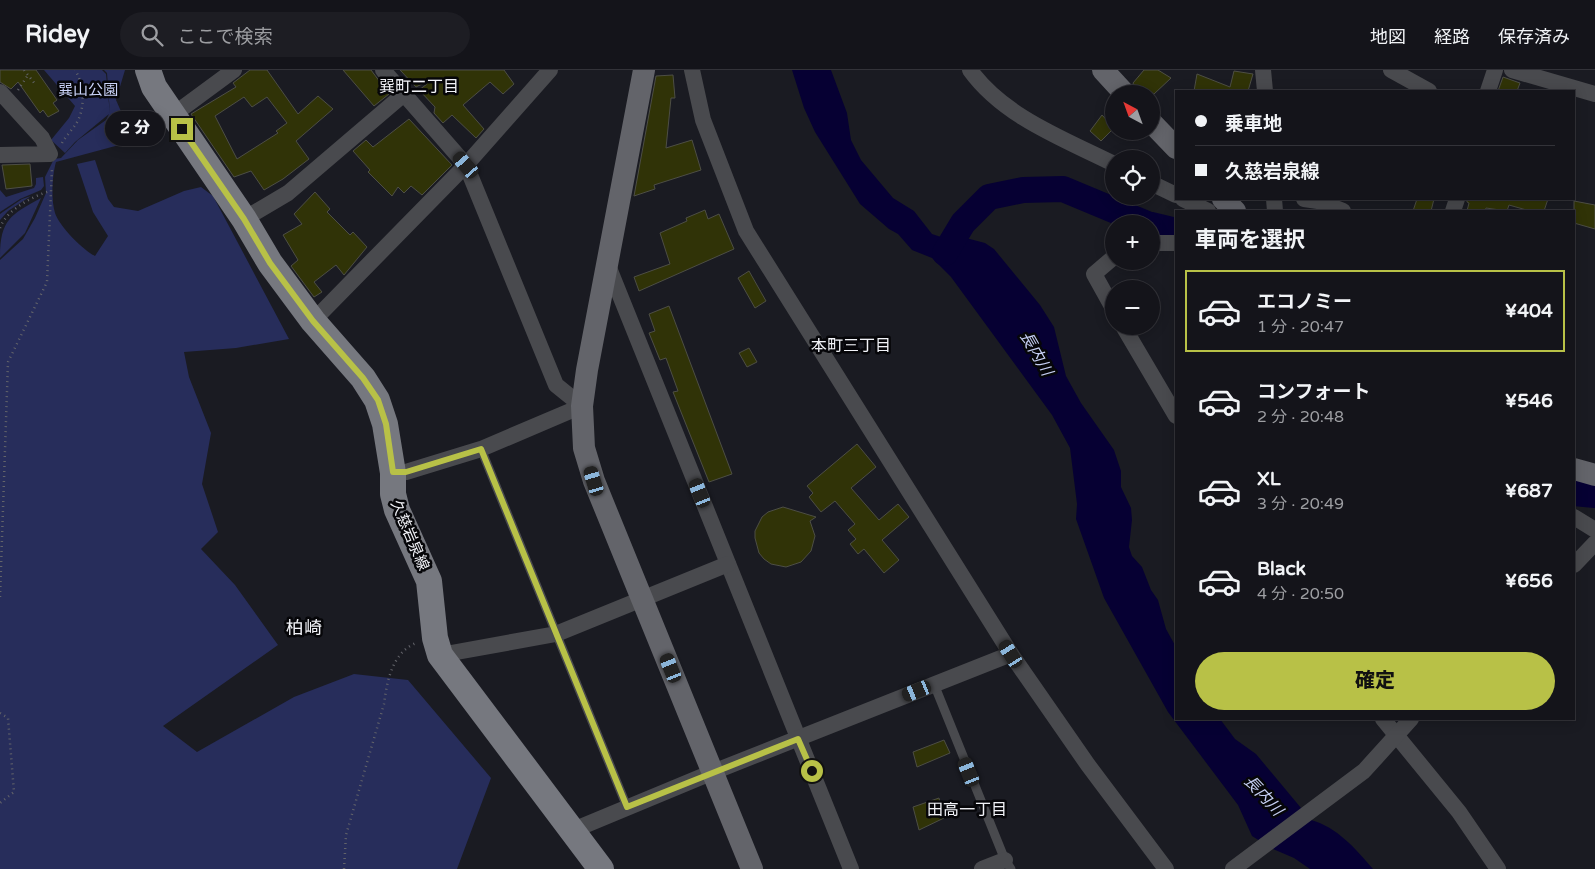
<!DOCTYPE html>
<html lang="ja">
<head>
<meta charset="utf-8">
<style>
  body { margin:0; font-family:"Varela Round","Noto Sans JP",sans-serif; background:#1d1d23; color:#f1f3f6; height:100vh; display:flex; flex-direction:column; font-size:19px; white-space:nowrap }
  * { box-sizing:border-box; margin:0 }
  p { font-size:16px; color:#9d9ea2 }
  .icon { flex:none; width:28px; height:28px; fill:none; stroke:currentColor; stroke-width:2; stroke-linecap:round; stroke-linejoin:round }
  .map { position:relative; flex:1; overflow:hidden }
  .drawer { position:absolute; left:1175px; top:140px; width:400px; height:510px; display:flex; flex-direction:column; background:#14141a; border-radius:0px; box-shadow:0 2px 12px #0003,0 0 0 1px #333339 }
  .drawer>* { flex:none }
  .hud { position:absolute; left:1175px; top:20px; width:400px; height:110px; border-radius:0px; box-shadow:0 2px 12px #0003,0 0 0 1px #333339; display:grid; align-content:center; height:110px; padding:0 20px; background:#14141a }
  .needle { width:32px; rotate:319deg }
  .tools { position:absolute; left:1105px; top:15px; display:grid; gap:10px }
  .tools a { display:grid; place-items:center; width:55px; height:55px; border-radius:50%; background:#14141a; box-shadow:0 2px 12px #0003,0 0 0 1px #333339; font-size:25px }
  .end { position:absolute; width:22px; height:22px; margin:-11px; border:6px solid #b8c147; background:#111; box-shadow:0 0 0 2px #111 }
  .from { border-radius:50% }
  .bubble { position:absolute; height:35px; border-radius:18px; background:#14141a; box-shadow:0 2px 12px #0003,0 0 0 1px #333339; font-size:16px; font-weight:800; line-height:35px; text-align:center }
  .car { position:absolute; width:15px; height:30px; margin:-15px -8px; border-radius:6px; box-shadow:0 0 4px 1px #0007; background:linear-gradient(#222 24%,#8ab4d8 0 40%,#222 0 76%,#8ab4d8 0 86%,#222 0) }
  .hud b { display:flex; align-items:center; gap:18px; height:48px; font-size:19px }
  .hud b+b { border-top:1px solid #333339 }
  .hud i { width:12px; height:12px; background:#f1f3f6 }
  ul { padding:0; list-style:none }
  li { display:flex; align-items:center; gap:15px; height:82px; margin:0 10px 8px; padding:0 10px; border:2px solid transparent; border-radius:0px }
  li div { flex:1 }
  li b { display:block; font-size:19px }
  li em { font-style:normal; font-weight:800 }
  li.current { border-color:#b8c147 }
  li>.icon { width:45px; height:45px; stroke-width:1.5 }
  h2 { padding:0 20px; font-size:22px; line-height:60px }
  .cta { display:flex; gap:10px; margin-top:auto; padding:10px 20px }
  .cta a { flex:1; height:58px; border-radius:30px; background:#b8c147; color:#111; font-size:20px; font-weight:800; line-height:58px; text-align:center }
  header { display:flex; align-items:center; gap:30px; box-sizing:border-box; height:70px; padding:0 25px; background:#14141a; border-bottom:1px solid #333339 }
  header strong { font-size:24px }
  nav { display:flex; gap:28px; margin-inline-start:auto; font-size:18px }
  .search { width:350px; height:45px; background:#1d1d23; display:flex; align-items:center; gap:12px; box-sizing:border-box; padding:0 18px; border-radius:28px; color:#9d9ea2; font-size:19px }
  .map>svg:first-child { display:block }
  .green { fill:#272d5b }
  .water { fill:#060033 }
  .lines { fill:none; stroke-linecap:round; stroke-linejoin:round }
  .river { stroke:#060033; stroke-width:26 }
  .building { fill:#303307; stroke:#4d4e45; fill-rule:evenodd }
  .path { stroke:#63646a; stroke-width:2.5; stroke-dasharray:1 4; stroke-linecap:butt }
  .lane { stroke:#494a4e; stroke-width:9 }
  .street { stroke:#494a4e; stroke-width:16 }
  .secondary { stroke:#63646a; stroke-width:22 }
  .primary { stroke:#76787f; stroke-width:26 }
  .route { stroke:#b8c147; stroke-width:6 }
  .labels { text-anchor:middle; stroke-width:5; stroke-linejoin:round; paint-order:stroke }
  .park-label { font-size:15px; fill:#cad3f8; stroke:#060609 }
  .street-label { font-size:15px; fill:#f2f3f8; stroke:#060609 }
  .neighbourhood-label { font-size:16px; fill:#f2f3f8; stroke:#060609 }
  .water-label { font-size:16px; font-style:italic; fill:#c5cef3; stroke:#060609 }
  .quarter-label { font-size:18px; fill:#f2f3f8; stroke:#060609 }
</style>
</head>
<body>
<header>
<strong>Ridey</strong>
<div class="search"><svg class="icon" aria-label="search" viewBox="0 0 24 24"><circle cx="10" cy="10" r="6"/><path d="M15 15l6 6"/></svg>ここで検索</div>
<nav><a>地図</a><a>経路</a><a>保存済み</a></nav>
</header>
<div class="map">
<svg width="1595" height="799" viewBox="0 0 1595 799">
  <rect width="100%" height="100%" fill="#1a1b22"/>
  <g class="green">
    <path d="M44 0H102L106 4 110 44 107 3 104 0H125L116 30 134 71 56 92C52 106 51 130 55 143 59 156 83 180 95 186L108 166 93 142 77 94 95 90 108 129 114 137 138 141 184 121 201 117 213 126 289 269 236 278 184 282 189 307 211 363 202 414 218 462 201 479 235 515 278 575 163 656 197 682 294 627 354 604 408 610 491 708 457 799H0V190L23 169 35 148 46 123 45 107 54 89 61 88 78 70 106 50 109 44 75 72 65 83 51 70 69 48 75 36Z"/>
    <path d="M43 107 44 116 41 120 20 129 0 142V120L6 127 34 118 36 114V108Z"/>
    <path d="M31 126 8 141 0 150V144L22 129Z"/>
    <path d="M41 128 25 163 0 188C0 150 10 145 41 128Z"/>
  </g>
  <path class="water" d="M792 0H831L847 43 851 70 861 90 893 128 914 141 932 164 944 168H966L985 173 994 179 1040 235 1054 257 1066 306 1081 333 1114 380 1121 401V417L1131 438 1132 450 1129 477 1132 486 1142 497 1151 520 1158 530 1166 559 1176 577V649H1220L1235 669 1256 684 1311 750C1337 757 1356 779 1373 799H1310L1294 788 1273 779 1252 766 1238 735 1168 642 1104 528 1076 449 1077 434 1070 378 1052 345 951 207 932 188 912 180 898 164 889 159 860 134 815 62 804 38Z"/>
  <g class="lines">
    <g class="river">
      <path d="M1151 155 1176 161"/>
      <path d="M945 183 963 153 989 127 1023 120 1063 119 1147 154"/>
      <path d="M1574 423 1595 425"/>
    </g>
  </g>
  <g class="building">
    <path d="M0 0H36L57 30 53 33 59 41 48 47 43 40 40 43 18 12 11 19 0 12Z"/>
    <path d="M250 0H267L298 44 318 26 333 39 296 71 309 89 283 109 264 120 251 101 234 107 191 44 236 17 233 13ZM244 27 252 37 267 27 287 53 276 61 278 63 237 89 215 46Z"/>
    <path d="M343 0H371L389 24 374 36Z"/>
    <path d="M400 0H504L514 14 503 24 490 12 463 35 484 59 476 68 452 45 443 53 434 43 435 37 419 20 427 14 426 12 416 17Z"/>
    <path d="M1144 0H1158L1171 8 1154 24H1138L1133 13Z"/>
    <path d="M1234 1 1253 4 1248 21H1194L1197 4 1230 17Z"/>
    <path d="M673 5 675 28H671L666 78 692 70 701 100 654 115 655 119 634 126 656 6Z"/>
    <path d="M1503 7 1520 13 1517 21H1498Z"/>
    <path d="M1102 45 1114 58 1101 71 1090 61Z"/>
    <path d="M409 49 452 95 422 125 411 116 404 123 398 117 392 126 368 102 370 100 353 81 366 70 373 77Z"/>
    <path d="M30 94 32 116 6 119 2 95Z"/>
    <path d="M315 122 330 139 327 142 350 165 353 162 367 177 344 205 336 195 314 212 322 222 314 227 291 196 298 190 283 165 302 154 294 144Z"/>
    <path d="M1417 129H1434L1431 141H1413Z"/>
    <path d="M1467 129H1548L1544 141H1530L1509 135 1507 141 1486 138 1485 141H1467L1469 133 1467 132Z"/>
    <path d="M1574 131 1595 135V159L1574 153Z"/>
    <path d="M705 140 708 149 719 144 734 179 639 221 634 207 670 194 660 163 687 151 686 148Z"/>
    <path d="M749 201 766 231 755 238 738 208Z"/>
    <path d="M669 236 732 404 709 412 673 322 678 321 666 288 660 290 649 263 655 261 649 244Z"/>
    <path d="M749 278 757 292 747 297 739 283Z"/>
    <path d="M857 374 876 397 851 418 879 450 898 434 909 447 882 470 899 490 884 503 864 479 858 484 850 474 856 469 848 460 855 454 835 431 821 442 809 427 813 423 807 416Z"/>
    <path d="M783 437 816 447 810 451 815 466 811 481 801 492 786 497 771 494 764 489 759 483 755 468V461L762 447 768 442Z"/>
    <path d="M944 670 950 683 917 697 913 682Z"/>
    <path d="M939 728 944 748 919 760 913 737Z"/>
  </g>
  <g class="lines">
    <g class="path">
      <path d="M24 0 35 14"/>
      <path d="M18 20 28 5"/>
      <path d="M62 73C66 66 72 60 76 54 86 38 84 14 75 0"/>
      <path d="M0 158C6 140 33 126 50 121"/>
      <path d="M0 527 8 292 47 212 52 98"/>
      <path d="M0 643 8 648 14 722 0 733"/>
      <path d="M344 799 346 765 384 634C387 611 392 583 416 573"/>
    </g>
    <g class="lane">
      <path d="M481 379 627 737"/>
      <path d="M934 614 1005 790 1011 799"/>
    </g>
    <g class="street">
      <path d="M383 0 466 95 556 315 582 336"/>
      <path d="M692 0 703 50 746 161 1011 584 1088 695 1166 799"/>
      <path d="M970 0C1004 47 1064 69 1114 94"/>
      <path d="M1263 0 1265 21"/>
      <path d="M1391 0 1429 21"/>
      <path d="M1512 0 1595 24"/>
      <path d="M1488 21 1495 0"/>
      <path d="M0 22 42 68 50 84 0 85"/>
      <path d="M173 45 234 0"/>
      <path d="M1151 113 1176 125"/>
      <path d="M1183 129 1208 141"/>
      <path d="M1274 129 1275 141"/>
      <path d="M1304 129 1318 131 1343 141"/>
      <path d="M1453 141 1457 129"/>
      <path d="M244 149 288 123 404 24"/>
      <path d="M1151 173H1176"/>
      <path d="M1114 187 1094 204 1114 240"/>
      <path d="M607 193 851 799"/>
      <path d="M313 251 466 95 550 0"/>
      <path d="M1123 256 1176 346"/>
      <path d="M393 403 406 402 481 379 582 336"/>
      <path d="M1574 447 1595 460"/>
      <path d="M1574 495 1595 473"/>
      <path d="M440 585 556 564 728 494"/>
      <path d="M1383 649 1459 742 1498 799"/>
      <path d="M571 761 713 702 1011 584"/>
      <path d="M982 799 1005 790"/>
      <path d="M1233 799 1364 701 1411 649"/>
    </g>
    <g class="secondary">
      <path d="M644 0 587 300 582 336 584 378 594 411 752 799"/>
      <path d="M1103 0 1125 24"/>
      <path d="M1151 52 1176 78"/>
      <path d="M1223 129 1235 141"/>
      <path d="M1574 399 1595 405"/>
    </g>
    <path class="primary" d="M148 0 154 17 244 149 270 193 313 251 363 308 377 330 385 354 393 403V424L397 440 429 511 435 568 440 585 601 799"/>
  </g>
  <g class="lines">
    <path class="route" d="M182 59 244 149 270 193 313 251 363 308 378 330 386 354 393 402H406L481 379 627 737 798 669 812 701"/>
  </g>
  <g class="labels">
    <g class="park-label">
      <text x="88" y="25">巽山公園</text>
    </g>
    <g class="street-label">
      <text transform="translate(410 465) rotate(67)" y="5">久慈岩泉線</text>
    </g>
    <g class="neighbourhood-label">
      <text x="419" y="22">巽町二丁目</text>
      <text x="851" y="281">本町三丁目</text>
      <text x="967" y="745">田高一丁目</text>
    </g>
    <g class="water-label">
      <text transform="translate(1037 283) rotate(60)" y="6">長内川</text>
      <text transform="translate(1264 725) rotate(47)" y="6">長内川</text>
    </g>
    <g class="quarter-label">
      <text x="304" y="564">柏崎</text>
    </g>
  </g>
</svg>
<div class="tools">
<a><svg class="needle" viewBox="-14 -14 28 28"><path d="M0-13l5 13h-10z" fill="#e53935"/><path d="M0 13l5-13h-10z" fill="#9d9ea2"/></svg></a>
<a><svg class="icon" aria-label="locate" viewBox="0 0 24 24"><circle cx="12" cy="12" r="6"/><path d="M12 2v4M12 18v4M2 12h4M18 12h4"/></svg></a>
<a>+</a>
<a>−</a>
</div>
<i class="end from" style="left:812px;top:701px"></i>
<i class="end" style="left:182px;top:59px"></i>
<div class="bubble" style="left:105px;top:41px;width:60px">2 分</div>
<i class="car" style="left:466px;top:95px;rotate:319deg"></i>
<i class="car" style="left:594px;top:411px;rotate:343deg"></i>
<i class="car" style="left:700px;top:423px;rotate:338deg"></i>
<i class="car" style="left:1011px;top:584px;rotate:328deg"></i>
<i class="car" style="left:671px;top:598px;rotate:338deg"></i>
<i class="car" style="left:917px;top:621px;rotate:248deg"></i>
<i class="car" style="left:969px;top:702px;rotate:338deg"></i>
<div class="hud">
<b><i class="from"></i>乗車地</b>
<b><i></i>久慈岩泉線</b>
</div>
<section class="drawer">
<h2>車両を選択</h2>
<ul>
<li class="current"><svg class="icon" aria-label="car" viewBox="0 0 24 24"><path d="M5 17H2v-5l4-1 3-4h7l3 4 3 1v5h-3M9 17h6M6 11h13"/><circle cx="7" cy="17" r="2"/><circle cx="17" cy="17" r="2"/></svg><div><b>エコノミー</b><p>1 分 · 20:47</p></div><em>¥404</em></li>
<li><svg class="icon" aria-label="car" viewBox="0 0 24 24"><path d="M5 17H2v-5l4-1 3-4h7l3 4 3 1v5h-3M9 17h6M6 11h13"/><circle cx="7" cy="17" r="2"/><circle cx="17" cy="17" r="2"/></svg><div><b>コンフォート</b><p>2 分 · 20:48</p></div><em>¥546</em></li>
<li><svg class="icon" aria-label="car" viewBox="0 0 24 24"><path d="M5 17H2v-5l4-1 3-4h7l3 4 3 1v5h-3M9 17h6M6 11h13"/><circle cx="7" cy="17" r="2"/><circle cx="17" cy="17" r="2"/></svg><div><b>XL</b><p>3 分 · 20:49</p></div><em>¥687</em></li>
<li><svg class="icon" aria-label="car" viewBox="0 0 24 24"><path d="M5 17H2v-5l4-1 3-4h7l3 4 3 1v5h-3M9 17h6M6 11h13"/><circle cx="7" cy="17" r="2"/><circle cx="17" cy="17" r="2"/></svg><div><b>Black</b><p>4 分 · 20:50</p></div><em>¥656</em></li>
</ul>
<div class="cta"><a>確定</a></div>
</section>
</div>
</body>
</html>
